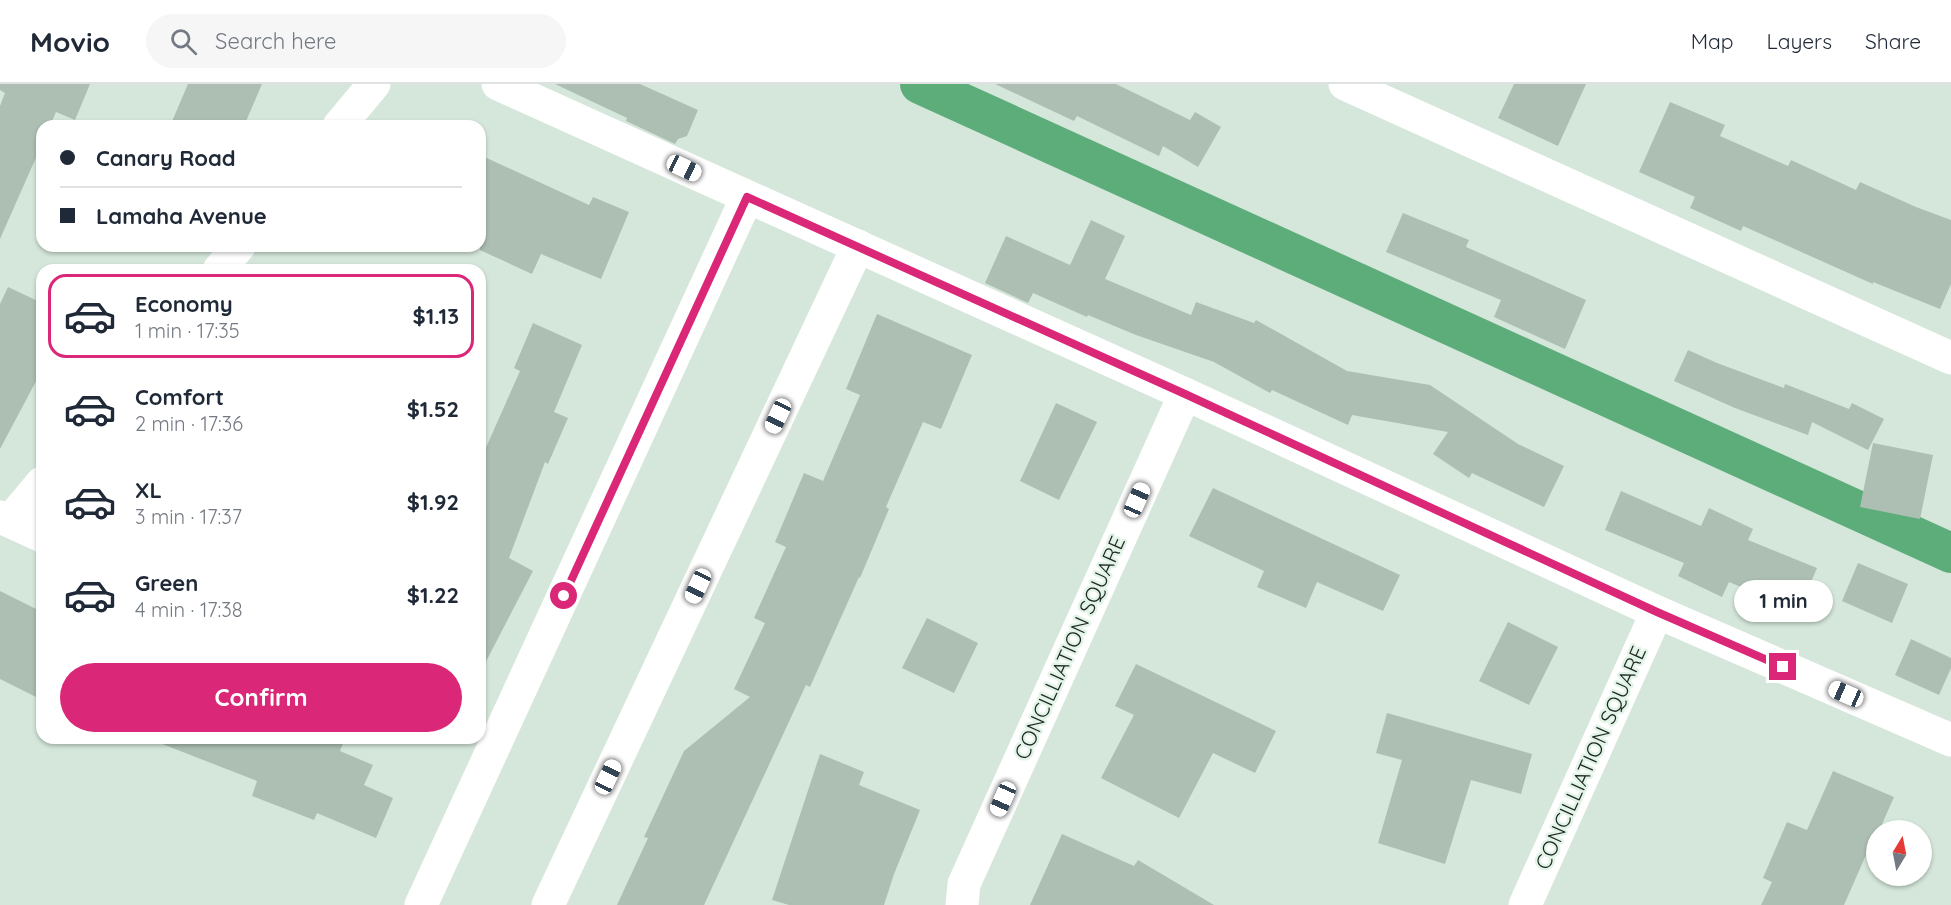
<!DOCTYPE html>
<html lang="en">
<head>
<meta charset="utf-8">
<style>
  body { margin:0; font-family:Quicksand,sans-serif; background:#f6f6f7; color:#1f2937; height:100vh; display:flex; flex-direction:column; font-size:22px; white-space:nowrap }
  * { box-sizing:border-box; margin:0 }
  p { font-size:20px; color:#747a83 }
  .icon { flex:none; width:33px; height:33px; fill:none; stroke:currentColor; stroke-width:2; stroke-linecap:round; stroke-linejoin:round }
  .map { position:relative; flex:1; overflow:hidden }
  .panel { position:absolute; left:36px; top:180px; width:450px; height:480px; display:flex; flex-direction:column; background:#fff; border-radius:18px; box-shadow:0 2px 4px #0004 }
  .panel>* { flex:none }
  .guide { position:absolute; left:36px; top:36px; width:450px; height:132px; border-radius:18px; box-shadow:0 2px 4px #0004; display:grid; align-content:center; height:132px; padding:0 24px; background:#fff }
  .needle { width:39px; rotate:10deg }
  .controls { position:absolute; left:1866px; top:736px; display:grid; gap:12px }
  .controls a { display:grid; place-items:center; width:66px; height:66px; border-radius:50%; background:#fff; box-shadow:0 2px 4px #0004; font-size:30px }
  .end { position:absolute; width:27px; height:27px; margin:-14px; border:8px solid #db2777; background:#fff; box-shadow:0 0 0 3px #fff }
  .from { border-radius:50% }
  .bubble { position:absolute; height:42px; border-radius:21px; background:#fff; box-shadow:0 2px 4px #0004; font-size:20px; font-weight:700; line-height:42px; text-align:center }
  .car { position:absolute; width:18px; height:36px; margin:-18px -9px; border-radius:8px; box-shadow:0 0 4px 2px #0007; background:linear-gradient(#fff 24%,#345 0 40%,#fff 0 76%,#345 0 86%,#fff 0) }
  .guide b { display:flex; align-items:center; gap:21px; height:57px; font-size:22px }
  .guide b+b { border-top:2px solid #e0e1e3 }
  .guide i { width:15px; height:15px; background:#1f2937 }
  ul { padding:10px 0 0; list-style:none }
  li { display:flex; align-items:center; gap:18px; height:84px; margin:0 12px 9px; padding:0 12px; border:3px solid transparent; border-radius:18px }
  li div { flex:1 }
  li b { display:block; font-size:22px }
  li em { font-style:normal; font-weight:700 }
  li.selected { border-color:#db2777 }
  li>.icon { width:54px; height:54px; stroke-width:1.5 }
  .button { display:flex; gap:12px; margin-top:auto; padding:12px 24px }
  .button a { flex:1; height:69px; border-radius:36px; background:#db2777; color:#fff; font-size:24px; font-weight:700; line-height:69px; text-align:center }
  header { display:flex; align-items:center; gap:36px; box-sizing:border-box; height:84px; padding:0 30px; background:#fff; border-bottom:2px solid #e0e1e3 }
  header strong { font-size:28px }
  nav { display:flex; gap:33px; margin-inline-start:auto; font-size:21px }
  .search { width:420px; height:54px; background:#f6f6f7; display:flex; align-items:center; gap:15px; box-sizing:border-box; padding:0 21px; border-radius:33px; color:#747a83; font-size:22px }
  .map>svg:first-child { display:block }
  .lines { fill:none; stroke-linecap:round; stroke-linejoin:round }
  .canal { stroke:#5cad7a; stroke-width:40 }
  .building { fill:#adbfb2 }
  .street { stroke:#fff; stroke-width:33 }
  .route { stroke:#db2777; stroke-width:8 }
  .labels { text-anchor:middle; stroke-width:5; stroke-linejoin:round; paint-order:stroke }
  .street-label { font-size:21px; fill:#1d241f; stroke:#e2f4e7 }
</style>
</head>
<body>
<header>
<strong>Movio</strong>
<div class="search"><svg class="icon" aria-label="search" viewBox="0 0 24 24"><circle cx="10" cy="10" r="6"/><path d="M15 15l6 6"/></svg>Search here</div>
<nav><a>Map</a><a>Layers</a><a>Share</a></nav>
</header>
<div class="map">
<svg width="1951" height="821" viewBox="0 0 1951 821">
  <rect width="100%" height="100%" fill="#d5e7da"/>
  <g class="lines">
    <path class="canal" d="M920 0 1951 469"/>
  </g>
  <g class="building">
    <path d="M0 0H90L75 36 56 28 50 42H42V60L0 155V22L5 9 0 6Z"/>
    <path d="M188 0H262L244 42H170Z"/>
    <path d="M555 0H640L698 26 687 52 678 55 675 60 626 37 627 34Z"/>
    <path d="M995 0H1116L1190 36 1195 28 1221 43 1198 83 1163 62 1159 72 1077 32 1074 37Z"/>
    <path d="M1514 0H1586L1558 62 1498 34Z"/>
    <path d="M1670 18 1725 41 1720 52 1788 82 1791 76 1856 106 1860 98 1916 123 1951 136V200L1940 225 1873 198V200L1743 142 1741 147 1690 124 1695 113 1639 88Z"/>
    <path d="M480 71 589 121 593 113 629 128 601 195 541 170 532 190 480 166Z"/>
    <path d="M1403 129 1469 156 1466 163 1586 216 1565 265 1494 233 1501 216 1386 168Z"/>
    <path d="M1091 136 1125 152 1105 195 1191 231 1196 218 1254 239 1256 236 1347 287 1430 301 1518 360 1564 382 1544 423 1472 389 1469 394 1433 370 1448 348 1352 331 1348 341 1272 306 1270 309 1214 278 1136 251 1088 231 1087 233 1033 209 1028 219 985 199 1006 152 1070 181Z"/>
    <path d="M8 203 42 219V286L0 365V220Z"/>
    <path d="M877 230 972 271 941 345 923 338 886 423 889 425 860 494 859 493 810 603 806 601 704 821H617L648 754 644 753 684 667 750 613 734 605 765 539 754 534 786 463 775 458 804 389 823 397 860 311 846 305Z"/>
    <path d="M533 239 582 261 554 328 568 334 548 380 545 378 509 474 533 487 480 589V377L520 287 514 284Z"/>
    <path d="M1688 266 1717 279 1784 304 1785 300 1849 325 1852 319 1884 335 1868 366 1812 338 1808 351 1735 324 1674 297Z"/>
    <path d="M1056 319 1097 338 1059 416 1020 397Z"/>
    <path d="M1873 359 1933 371 1920 435 1860 423Z"/>
    <path d="M1213 404 1400 491 1383 527 1317 498 1306 524 1257 503 1264 487 1189 452Z"/>
    <path d="M1621 407 1701 442 1709 424 1753 445 1748 456 1817 484 1799 527 1729 498 1722 513 1678 492 1684 479 1605 446Z"/>
    <path d="M1858 479 1908 500 1892 539 1842 517Z"/>
    <path d="M0 507 42 528V616L0 595Z"/>
    <path d="M927 534 978 559 954 609 902 584Z"/>
    <path d="M1508 538 1558 563 1529 621 1479 597Z"/>
    <path d="M1911 555 1951 574V584L1939 611 1895 591Z"/>
    <path d="M1136 580 1276 647 1255 689 1213 669 1179 734 1101 694 1134 631 1115 622Z"/>
    <path d="M1387 629 1532 670 1521 710 1471 696 1445 780 1378 759 1402 676 1376 669Z"/>
    <path d="M153 654H345L340 667 373 681 364 701 393 714 376 754 317 729 314 736 252 712 257 697 152 656Z"/>
    <path d="M820 670 864 688 859 701 920 726 894 790 884 821H789L772 816Z"/>
    <path d="M1833 687 1894 713 1879 747H1876L1875 756 1873 755 1844 821H1761L1772 798 1763 794 1787 738 1807 746Z"/>
    <path d="M1062 750 1134 782 1138 776 1214 821H1030Z"/>
  </g>
  <g class="lines">
    <g class="street">
      <path d="M498 0 1185 310 1657 528 1951 656"/>
      <path d="M1345 0 1951 274"/>
      <path d="M339 42 374 0"/>
      <path d="M219 186 239 162"/>
      <path d="M0 433 42 452"/>
      <path d="M10 437 42 399"/>
      <path d="M421 821 747 113"/>
      <path d="M548 821 858 162"/>
      <path d="M962 821 964 800 1185 310"/>
      <path d="M1525 821 1657 528"/>
    </g>
  </g>
  <g class="lines">
    <path class="route" d="M564 512 747 113 1185 310 1657 528 1783 583"/>
  </g>
  <g class="labels">
    <g class="street-label">
      <text transform="translate(1070 564) rotate(-66)" y="7">CONCILLIATION SQUARE</text>
      <text transform="translate(1591 674) rotate(-66)" y="7">CONCILLIATION SQUARE</text>
    </g>
  </g>
</svg>
<div class="controls">
<a><svg class="needle" viewBox="-14 -14 28 28"><path d="M0-13l5 13h-10z" fill="#e53935"/><path d="M0 13l5-13h-10z" fill="#747a83"/></svg></a>
</div>
<i class="end from" style="left:564px;top:512px"></i>
<i class="end" style="left:1783px;top:583px"></i>
<div class="bubble" style="left:1734px;top:496px;width:99px">1 min</div>
<i class="car" style="left:684px;top:84px;rotate:115deg"></i>
<i class="car" style="left:778px;top:332px;rotate:205deg"></i>
<i class="car" style="left:1137px;top:416px;rotate:24deg"></i>
<i class="car" style="left:698px;top:502px;rotate:205deg"></i>
<i class="car" style="left:1846px;top:610px;rotate:294deg"></i>
<i class="car" style="left:608px;top:693px;rotate:25deg"></i>
<i class="car" style="left:1003px;top:715px;rotate:204deg"></i>
<div class="guide">
<b><i class="from"></i>Canary Road</b>
<b><i></i>Lamaha Avenue</b>
</div>
<section class="panel">
<ul>
<li class="selected"><svg class="icon" aria-label="car" viewBox="0 0 24 24"><path d="M5 17H2v-5l4-1 3-4h7l3 4 3 1v5h-3M9 17h6M6 11h13"/><circle cx="7" cy="17" r="2"/><circle cx="17" cy="17" r="2"/></svg><div><b>Economy</b><p>1 min · 17:35</p></div><em>$1.13</em></li>
<li><svg class="icon" aria-label="car" viewBox="0 0 24 24"><path d="M5 17H2v-5l4-1 3-4h7l3 4 3 1v5h-3M9 17h6M6 11h13"/><circle cx="7" cy="17" r="2"/><circle cx="17" cy="17" r="2"/></svg><div><b>Comfort</b><p>2 min · 17:36</p></div><em>$1.52</em></li>
<li><svg class="icon" aria-label="car" viewBox="0 0 24 24"><path d="M5 17H2v-5l4-1 3-4h7l3 4 3 1v5h-3M9 17h6M6 11h13"/><circle cx="7" cy="17" r="2"/><circle cx="17" cy="17" r="2"/></svg><div><b>XL</b><p>3 min · 17:37</p></div><em>$1.92</em></li>
<li><svg class="icon" aria-label="car" viewBox="0 0 24 24"><path d="M5 17H2v-5l4-1 3-4h7l3 4 3 1v5h-3M9 17h6M6 11h13"/><circle cx="7" cy="17" r="2"/><circle cx="17" cy="17" r="2"/></svg><div><b>Green</b><p>4 min · 17:38</p></div><em>$1.22</em></li>
</ul>
<div class="button"><a>Confirm</a></div>
</section>
</div>
</body>
</html>
